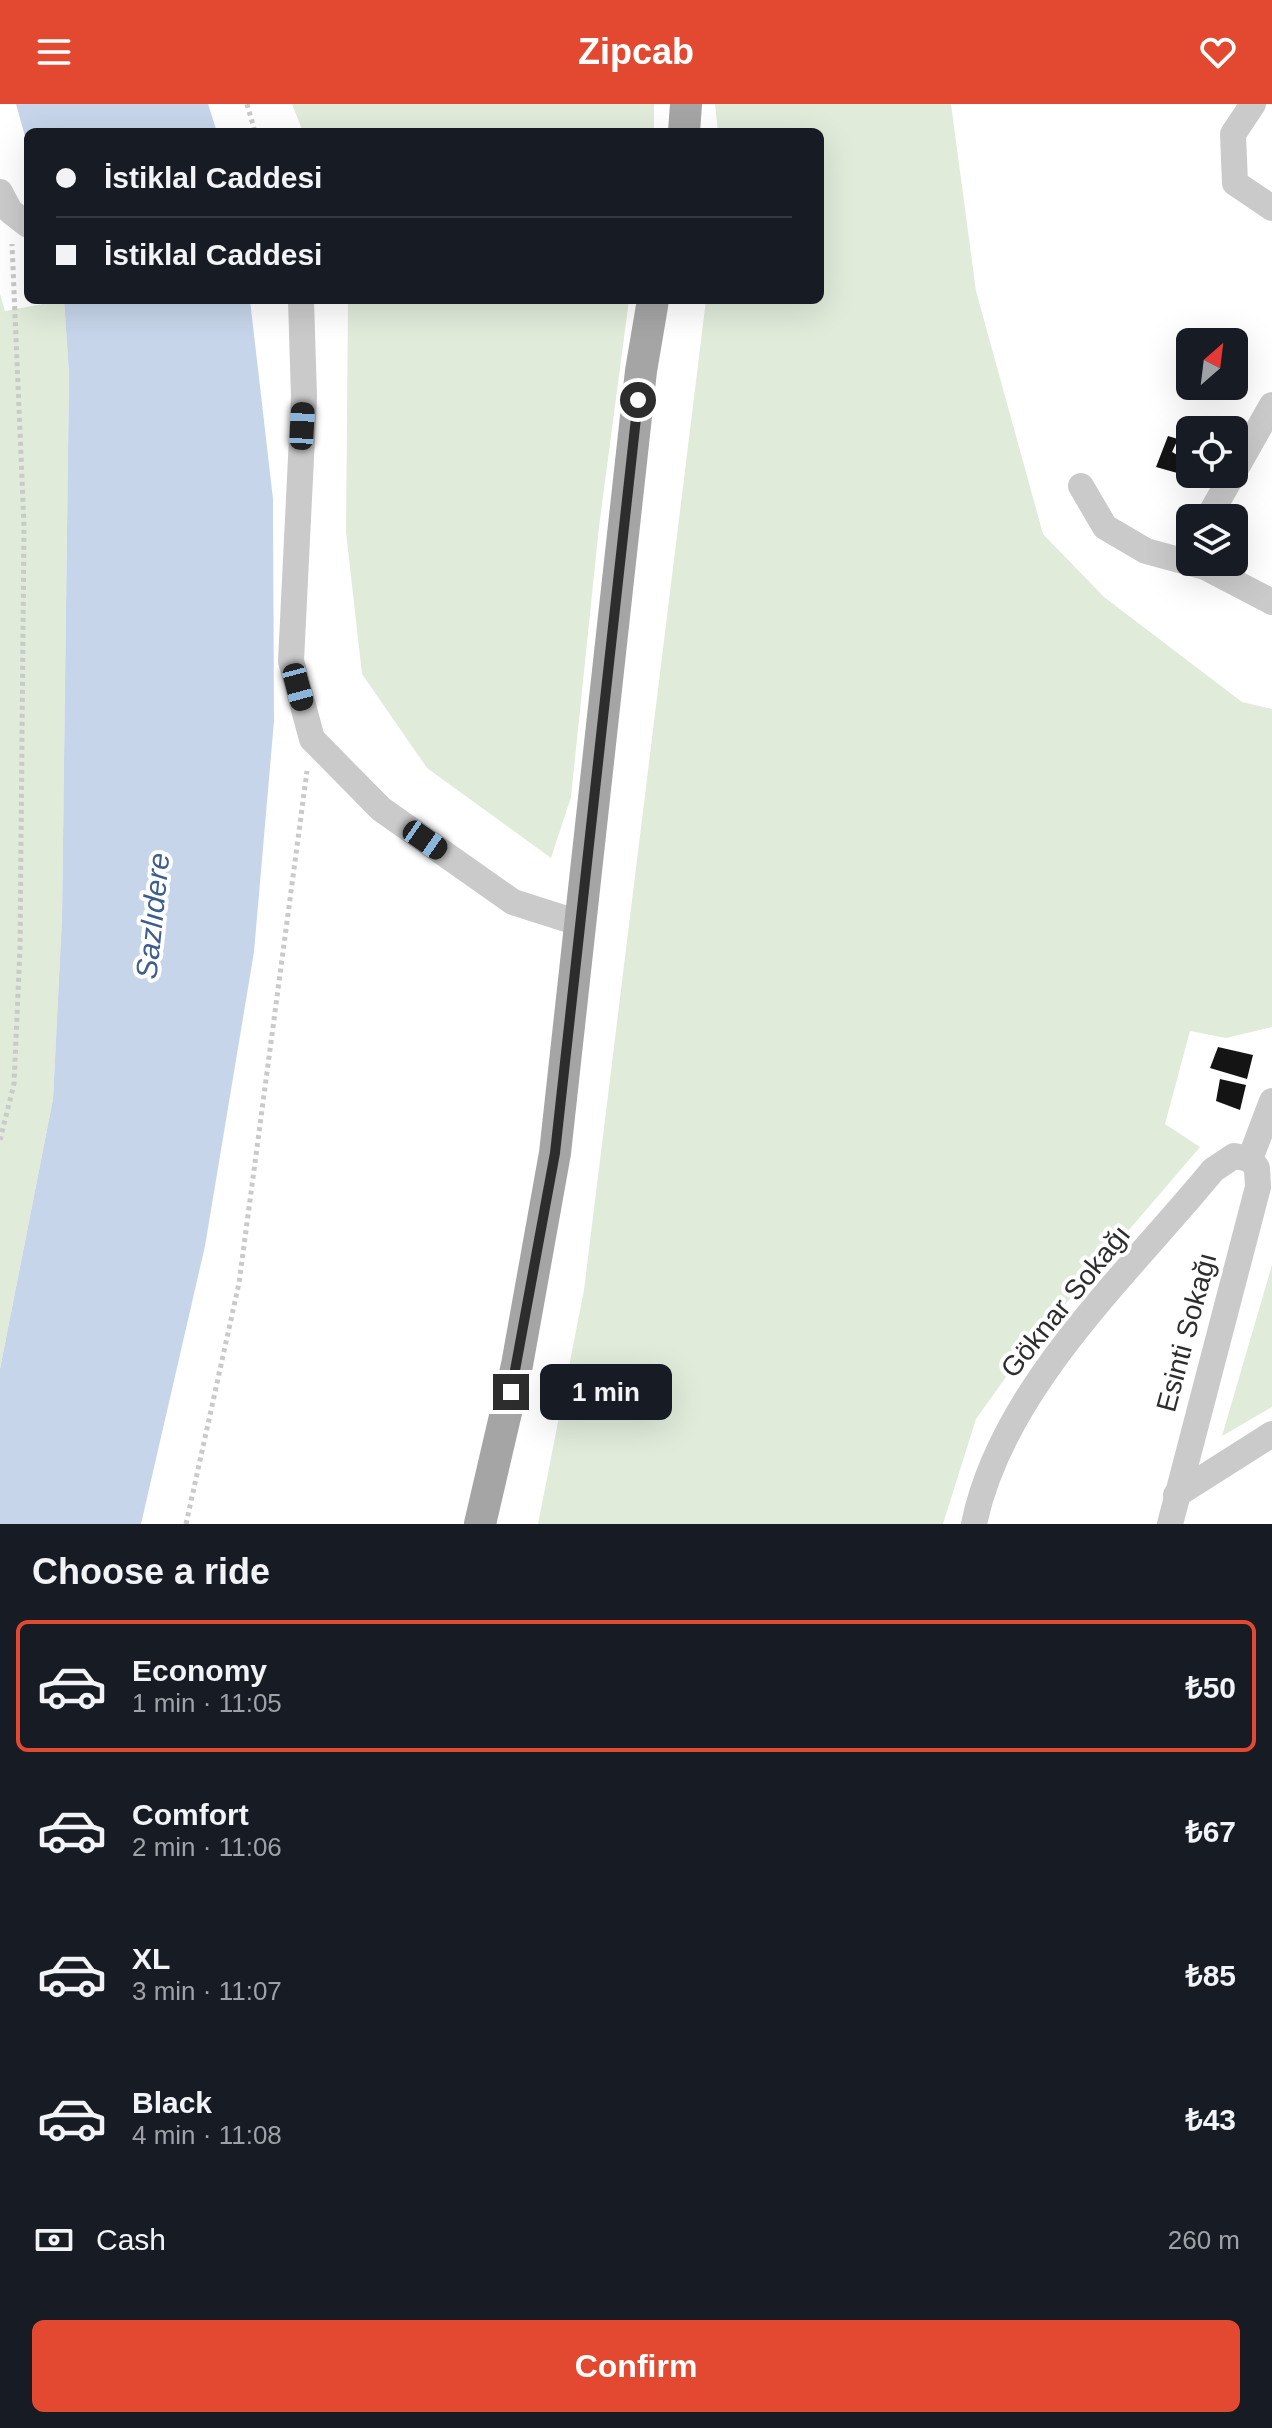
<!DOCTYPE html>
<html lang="en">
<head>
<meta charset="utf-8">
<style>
  body { margin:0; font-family:Arial,sans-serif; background:#242831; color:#f1f3f6; height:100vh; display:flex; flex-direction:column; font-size:30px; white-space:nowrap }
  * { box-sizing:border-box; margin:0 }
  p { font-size:26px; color:#9ea1a6 }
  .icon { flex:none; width:44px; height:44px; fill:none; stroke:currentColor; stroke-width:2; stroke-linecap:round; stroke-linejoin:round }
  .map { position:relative; height:1420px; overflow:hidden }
  .sheet { display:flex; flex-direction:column; background:#171b24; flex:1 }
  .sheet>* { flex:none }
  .banner { position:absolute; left:24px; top:24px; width:800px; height:176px; border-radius:12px; box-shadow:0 8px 32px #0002; display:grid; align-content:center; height:176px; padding:0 32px; background:#171b24 }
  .needle { width:52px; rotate:28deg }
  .controls { position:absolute; left:1176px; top:224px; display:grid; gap:16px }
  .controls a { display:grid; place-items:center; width:72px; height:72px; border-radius:12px; background:#171b24; box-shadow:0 8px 32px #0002; font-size:40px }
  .end { position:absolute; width:36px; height:36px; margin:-18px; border:10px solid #2d2d2d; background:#fff; box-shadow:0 0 0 4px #fff }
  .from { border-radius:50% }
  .bubble { position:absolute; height:56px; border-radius:12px; background:#171b24; box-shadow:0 8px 32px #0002; font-size:26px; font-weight:800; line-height:56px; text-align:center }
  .car { position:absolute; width:24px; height:48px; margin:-24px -12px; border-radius:10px; box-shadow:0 0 6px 2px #0007; background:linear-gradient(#222 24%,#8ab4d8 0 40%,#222 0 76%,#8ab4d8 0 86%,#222 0) }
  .banner b { display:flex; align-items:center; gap:28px; height:76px; font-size:30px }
  .banner b+b { border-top:2px solid #363941 }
  .banner i { width:20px; height:20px; background:#f1f3f6 }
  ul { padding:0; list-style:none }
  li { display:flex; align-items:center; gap:24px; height:132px; margin:0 16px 12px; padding:0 16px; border:4px solid transparent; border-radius:12px }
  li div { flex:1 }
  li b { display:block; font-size:30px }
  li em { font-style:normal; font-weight:800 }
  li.on { border-color:#e34930 }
  li>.icon { width:72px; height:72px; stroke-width:1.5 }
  h2 { padding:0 32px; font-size:36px; line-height:96px }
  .pay { display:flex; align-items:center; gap:20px; height:88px; padding:0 32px; font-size:30px }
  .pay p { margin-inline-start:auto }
  .button { display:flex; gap:16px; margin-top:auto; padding:16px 32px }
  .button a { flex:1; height:92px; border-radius:12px; background:#e34930; color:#fff; font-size:32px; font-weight:800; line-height:92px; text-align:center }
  header { display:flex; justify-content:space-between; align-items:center; height:104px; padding:0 32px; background:#e34930; color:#fff; font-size:36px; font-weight:800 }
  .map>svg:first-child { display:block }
  .green { fill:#e0ebda }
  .water { fill:#c6d5ea }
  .building { fill:#141414 }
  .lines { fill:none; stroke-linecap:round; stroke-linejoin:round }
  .path { stroke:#cacaca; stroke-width:5; stroke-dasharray:4 4; stroke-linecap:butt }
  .minor { stroke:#cacaca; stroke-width:26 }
  .major { stroke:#a5a5a5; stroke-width:32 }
  .route { stroke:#2d2d2d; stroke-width:10 }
  .labels { text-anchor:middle; stroke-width:8; stroke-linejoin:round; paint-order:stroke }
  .street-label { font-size:28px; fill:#2d2d2d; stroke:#fff }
  .water-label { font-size:30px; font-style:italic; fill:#3c5d8e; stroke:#fff }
</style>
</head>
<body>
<header><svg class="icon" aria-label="menu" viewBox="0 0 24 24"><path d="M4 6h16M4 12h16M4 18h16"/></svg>Zipcab<svg class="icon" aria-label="heart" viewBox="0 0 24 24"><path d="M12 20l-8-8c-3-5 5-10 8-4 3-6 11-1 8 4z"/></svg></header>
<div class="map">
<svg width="1272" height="1420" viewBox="0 0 1272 1420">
  <rect width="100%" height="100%" fill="#fff"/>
  <g class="green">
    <path d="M292 0H654V28H303Z"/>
    <path d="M715 0H951L976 187 1043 430 1104 493 1242 598 1272 605V923L1226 934 1190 927 1165 1020 1200 1043 1021 1252 976 1315 943 1420H538L584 1186 706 196H820V28H718Z"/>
    <path d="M0 190 5 207 64 196 69 270 62 813 53 995 0 1265Z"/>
    <path d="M348 196H629L599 423 571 693 551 754 427 664 362 570 346 428Z"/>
    <path d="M1272 1161V1303L1222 1332Z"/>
  </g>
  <g class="water">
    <path d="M16 0H208L217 28H28V43Z"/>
    <path d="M64 196H250L273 395 274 617 254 848 205 1142 141 1420H0V1265L53 995 62 813 69 270Z"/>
  </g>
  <g class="building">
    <path d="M1234 261 1246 271 1235 288 1226 282H1234Z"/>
    <path d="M1168 332 1178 335 1172 348 1190 358V370H1197L1195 374 1156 363Z"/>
    <path d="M1218 943 1253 951 1247 975 1210 964Z"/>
    <path d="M1220 975 1246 981 1240 1006 1216 997Z"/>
  </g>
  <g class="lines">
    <g class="path">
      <path d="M247 0 255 28"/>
      <path d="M0 1036 14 980 20 844 24 422 12 140"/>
      <path d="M186 1420 239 1179 307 667"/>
    </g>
    <g class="minor">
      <path d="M1253 0 1233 30 1235 79 1272 104"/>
      <path d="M0 88 10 107 28 121"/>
      <path d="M301 196 304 293 291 557 312 635 381 705 513 798 582 820"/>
      <path d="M1234 368 1272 301"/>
      <path d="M1081 382 1105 423 1146 447 1205 463 1272 498"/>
      <path d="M1208 414 1233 370"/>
      <path d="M1250 1055 1272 997"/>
      <path d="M1176 1391 1272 1330"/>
      <path d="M974 1420C1002 1284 1128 1170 1213 1066L1234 1052 1250 1055"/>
      <path d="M1170 1420 1258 1083 1257 1064 1250 1055"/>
    </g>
    <g class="major">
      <path d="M684 28 686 0"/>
      <path d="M480 1420 517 1261 555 1049 641 267 653 196"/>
    </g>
  </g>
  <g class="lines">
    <path class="route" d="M511 1288 555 1049 638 296"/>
  </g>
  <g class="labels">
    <g class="street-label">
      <text transform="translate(1065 1197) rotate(-51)" y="10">Göknar Sokağı</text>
      <text transform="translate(1186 1228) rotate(-75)" y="10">Esinti Sokağı</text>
    </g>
    <g class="water-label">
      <text transform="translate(153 812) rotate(-84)" y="10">Sazlıdere</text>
    </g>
  </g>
</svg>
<div class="controls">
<a><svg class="needle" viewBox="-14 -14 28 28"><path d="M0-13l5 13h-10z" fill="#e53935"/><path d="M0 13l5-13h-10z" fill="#9ea1a6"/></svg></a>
<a><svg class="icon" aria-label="locate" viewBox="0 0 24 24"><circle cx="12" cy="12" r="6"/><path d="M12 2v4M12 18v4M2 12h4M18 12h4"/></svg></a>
<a><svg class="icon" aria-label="layers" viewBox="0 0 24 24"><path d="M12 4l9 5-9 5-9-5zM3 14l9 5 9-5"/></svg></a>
</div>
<i class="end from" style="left:638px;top:296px"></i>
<i class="end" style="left:511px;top:1288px"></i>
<div class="bubble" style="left:540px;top:1260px;width:132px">1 min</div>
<i class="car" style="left:302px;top:322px;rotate:3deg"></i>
<i class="car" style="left:298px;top:583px;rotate:165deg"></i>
<i class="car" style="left:425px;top:736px;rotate:125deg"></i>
<div class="banner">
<b><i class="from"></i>İstiklal Caddesi</b>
<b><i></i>İstiklal Caddesi</b>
</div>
</div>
<section class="sheet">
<h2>Choose a ride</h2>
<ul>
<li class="on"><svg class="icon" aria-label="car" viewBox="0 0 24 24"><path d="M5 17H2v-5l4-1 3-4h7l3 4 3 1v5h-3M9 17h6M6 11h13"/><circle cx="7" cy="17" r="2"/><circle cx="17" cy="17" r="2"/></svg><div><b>Economy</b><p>1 min · 11:05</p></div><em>₺50</em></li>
<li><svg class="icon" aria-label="car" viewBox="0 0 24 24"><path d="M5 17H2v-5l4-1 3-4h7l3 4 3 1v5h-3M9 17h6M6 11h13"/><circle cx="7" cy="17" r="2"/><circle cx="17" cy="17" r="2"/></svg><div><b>Comfort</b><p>2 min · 11:06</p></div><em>₺67</em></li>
<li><svg class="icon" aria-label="car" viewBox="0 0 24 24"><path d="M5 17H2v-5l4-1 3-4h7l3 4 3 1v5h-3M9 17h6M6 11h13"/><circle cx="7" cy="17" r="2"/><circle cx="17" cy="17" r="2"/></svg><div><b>XL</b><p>3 min · 11:07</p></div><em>₺85</em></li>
<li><svg class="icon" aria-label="car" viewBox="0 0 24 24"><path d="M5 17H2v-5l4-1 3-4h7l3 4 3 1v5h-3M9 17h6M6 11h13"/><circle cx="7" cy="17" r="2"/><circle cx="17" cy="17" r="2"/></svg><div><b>Black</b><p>4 min · 11:08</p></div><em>₺43</em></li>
</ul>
<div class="pay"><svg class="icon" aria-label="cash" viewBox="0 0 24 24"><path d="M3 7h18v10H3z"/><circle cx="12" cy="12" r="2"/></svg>Cash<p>260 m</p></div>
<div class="button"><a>Confirm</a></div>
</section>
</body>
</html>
